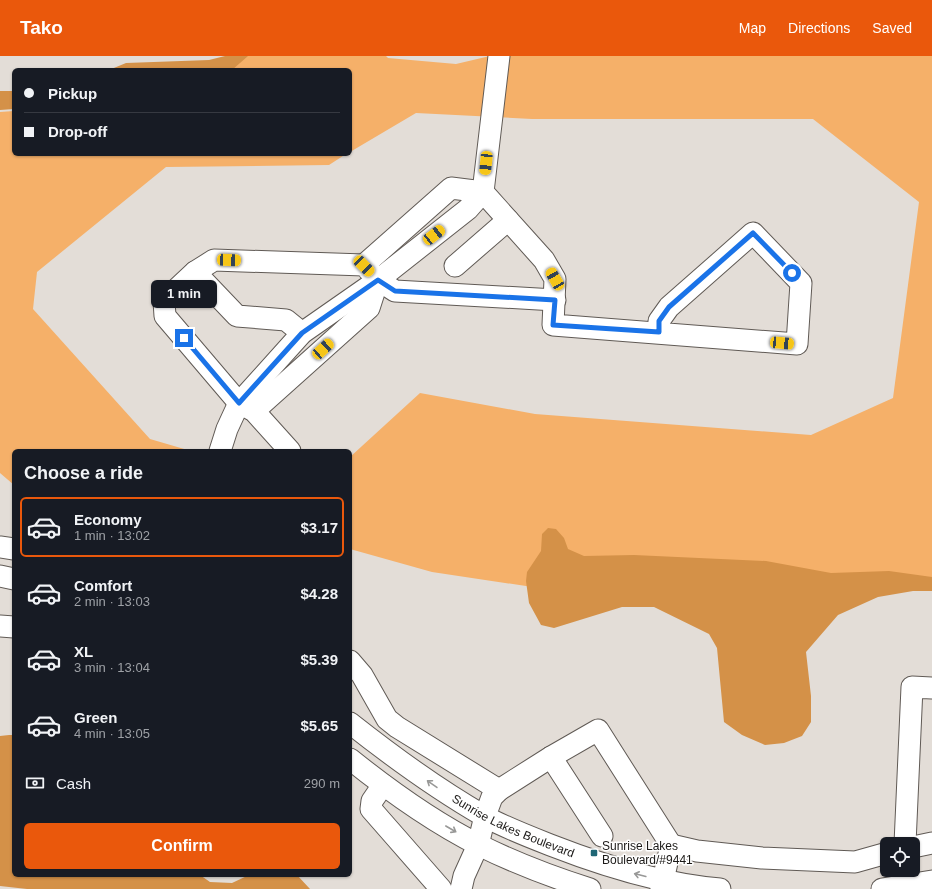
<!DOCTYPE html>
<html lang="en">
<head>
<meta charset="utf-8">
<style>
  body { margin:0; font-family:Arial,sans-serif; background:#20242c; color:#f1f3f6; height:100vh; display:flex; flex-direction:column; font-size:15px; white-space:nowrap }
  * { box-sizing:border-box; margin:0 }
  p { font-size:13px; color:#9ea1a6 }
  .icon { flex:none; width:22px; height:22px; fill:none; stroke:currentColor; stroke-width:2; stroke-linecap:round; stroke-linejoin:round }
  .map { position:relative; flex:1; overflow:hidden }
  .sheet { position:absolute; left:12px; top:393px; width:340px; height:428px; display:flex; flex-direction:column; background:#171b24; border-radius:6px; box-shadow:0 1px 3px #0004 }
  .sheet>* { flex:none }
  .guide { position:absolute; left:12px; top:12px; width:340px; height:88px; border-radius:6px; box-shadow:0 1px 3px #0004; display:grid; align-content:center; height:88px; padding:0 12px; background:#171b24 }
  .controls { position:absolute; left:880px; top:781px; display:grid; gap:8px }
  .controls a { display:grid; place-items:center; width:40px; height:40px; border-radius:6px; background:#171b24; box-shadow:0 1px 3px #0004; font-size:20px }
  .end { position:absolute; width:18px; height:18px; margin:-9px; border:5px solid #1a73e8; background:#fff; box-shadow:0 0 0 2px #fff }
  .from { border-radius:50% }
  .bubble { position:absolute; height:28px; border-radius:6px; background:#171b24; box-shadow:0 1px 3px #0004; font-size:13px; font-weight:700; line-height:28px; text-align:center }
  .car { position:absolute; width:12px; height:24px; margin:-12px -6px; border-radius:5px; box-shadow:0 0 3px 1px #0007; background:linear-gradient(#f5c518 24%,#345 0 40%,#f5c518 0 76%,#345 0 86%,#f5c518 0) }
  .guide b { display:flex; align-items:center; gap:14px; height:38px; font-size:15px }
  .guide b+b { border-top:1px solid #363941 }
  .guide i { width:10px; height:10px; background:#f1f3f6 }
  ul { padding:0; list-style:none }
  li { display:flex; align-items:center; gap:12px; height:60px; margin:0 8px 6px; padding:0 4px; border:2px solid transparent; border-radius:6px }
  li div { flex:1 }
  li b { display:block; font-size:15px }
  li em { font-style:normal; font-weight:700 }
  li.active { border-color:#ea580c }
  li>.icon { width:36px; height:36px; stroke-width:1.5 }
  h2 { padding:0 12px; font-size:18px; line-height:48px }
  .pay { display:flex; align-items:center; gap:10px; height:44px; padding:0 12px; font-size:15px }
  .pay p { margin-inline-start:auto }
  .action { display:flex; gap:8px; margin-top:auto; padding:8px 12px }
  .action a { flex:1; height:46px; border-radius:6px; background:#ea580c; color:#fff; font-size:16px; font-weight:700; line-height:46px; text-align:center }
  header { display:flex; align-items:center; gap:24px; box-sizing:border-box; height:56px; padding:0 20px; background:#ea580c; color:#fff }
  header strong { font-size:19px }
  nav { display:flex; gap:22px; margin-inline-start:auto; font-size:14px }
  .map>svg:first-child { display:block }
  .green { fill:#f5b069 }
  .water { fill:#d49148 }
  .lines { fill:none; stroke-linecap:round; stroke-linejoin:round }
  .minor-casing { stroke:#605a55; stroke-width:23 }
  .minor { stroke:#fff; stroke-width:21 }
  .oneway { stroke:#989897 }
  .route { stroke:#1a73e8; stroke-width:5 }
  .poi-dot { fill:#1f6675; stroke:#fff; stroke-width:1.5 }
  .labels { text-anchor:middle; stroke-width:3; stroke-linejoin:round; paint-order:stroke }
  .street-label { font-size:12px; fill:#1b1917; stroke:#fff }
  .poi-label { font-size:12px; fill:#1b1917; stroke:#fff; text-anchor:start }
</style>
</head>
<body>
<header>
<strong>Tako</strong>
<nav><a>Map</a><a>Directions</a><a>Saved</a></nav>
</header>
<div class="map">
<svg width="932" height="833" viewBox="0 0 932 833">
  <rect width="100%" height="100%" fill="#e3ddd7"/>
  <g class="green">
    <path d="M244 0H386L388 2 456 8 490 0H932V525L539 532 432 516 350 493V401L420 337 535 358 811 379 893 342 919 146 813 63H532L416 57 350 96V14H227Z"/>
    <path d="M14 55V98H346L329 109 166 111 37 216 33 253 150 383 191 395H14V429L0 417V56Z"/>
  </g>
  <g class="water">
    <path d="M225 0H248L232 14H109L126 7 209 4Z"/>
    <path d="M0 35H14V53L0 54Z"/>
    <path d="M548 472 556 473 564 482 568 493 584 500 634 499 766 505 831 517 889 515 932 521V535H913L878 541 838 559 806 596 811 640V666L802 680 784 687 765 689 742 679 724 666 717 592 709 578 654 551H622L554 572 541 569 529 547 526 525 527 516 541 495 542 478Z"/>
    <path d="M9 679H14V819H200L210 826 232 827 249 819H297L310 833H27L0 830V680Z"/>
  </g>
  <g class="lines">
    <defs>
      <g id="minor">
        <path d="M364 209 451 132 483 136 544 204 555 223 553 269 797 288 801 227 753 177 669 251 659 265V277"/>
        <path d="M455 210 508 164"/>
        <path d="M195 216 237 260 286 264 302 277"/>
        <path d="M254 355 369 252 378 224"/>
        <path d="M220 395 227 373 239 347 302 277 378 224 468 153 483 136 499 0"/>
        <path d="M290 395 254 355 239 347 165 260 164 245 195 216 214 204 364 209 378 224 395 235 555 244"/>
        <path d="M0 491 14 493"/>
        <path d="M0 520 14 523"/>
        <path d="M0 570 14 571"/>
        <path d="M350 605 362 619 387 663 397 671 499 734 492 741 485 760 478 789 464 820 461 833"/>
        <path id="s1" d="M350 667C393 701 437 733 484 760 506 772 530 781 553 790 607 811 662 828 720 833"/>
        <path d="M551 701 602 780"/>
        <path d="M350 703C390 735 433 766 479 789 515 807 552 821 590 833"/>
        <path d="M383 729 372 745 371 753 441 833"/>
        <path d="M499 734 551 701 598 674 671 789 661 833"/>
        <path d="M905 788 912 631 932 632"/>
        <path d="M671 789 697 795 762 802 855 806 887 797"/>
        <path d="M913 791 932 787"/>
        <path d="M882 833 932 825"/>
      </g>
    </defs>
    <use href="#minor" class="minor-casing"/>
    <use href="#minor" class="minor"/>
  </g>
  <defs><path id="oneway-shaft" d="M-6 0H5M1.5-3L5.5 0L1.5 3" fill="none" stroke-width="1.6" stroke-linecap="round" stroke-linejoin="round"/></defs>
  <g class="oneway">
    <use href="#oneway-shaft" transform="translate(432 728) rotate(-145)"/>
    <use href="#oneway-shaft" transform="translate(451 773) rotate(30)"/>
    <use href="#oneway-shaft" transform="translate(640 819) rotate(-166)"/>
  </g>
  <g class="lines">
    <path class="route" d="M184 282 239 347 302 277 378 224 395 235 555 244 553 269 659 276V265L669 251 753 177 792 217"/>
  </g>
  <rect class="poi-dot" x="590" y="793" width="8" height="8" rx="2"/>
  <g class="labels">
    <g class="street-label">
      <text dy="4" stroke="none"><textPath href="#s1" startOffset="194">Sunrise Lakes Boulevard</textPath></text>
    </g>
    <g class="poi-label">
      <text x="602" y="794">Sunrise Lakes<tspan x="602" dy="14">Boulevard/#9441</tspan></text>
    </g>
  </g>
</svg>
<div class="controls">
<a><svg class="icon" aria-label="locate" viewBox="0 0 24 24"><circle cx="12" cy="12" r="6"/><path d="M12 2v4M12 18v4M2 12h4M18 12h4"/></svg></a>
</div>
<i class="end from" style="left:792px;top:217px"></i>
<i class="end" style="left:184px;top:282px"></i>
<div class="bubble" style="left:151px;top:224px;width:66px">1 min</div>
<i class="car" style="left:486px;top:107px;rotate:186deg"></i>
<i class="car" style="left:434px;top:179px;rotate:52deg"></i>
<i class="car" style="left:229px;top:204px;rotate:92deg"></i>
<i class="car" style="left:364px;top:210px;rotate:135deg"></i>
<i class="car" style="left:555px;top:223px;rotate:330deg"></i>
<i class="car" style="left:782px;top:287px;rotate:95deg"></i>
<i class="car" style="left:323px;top:293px;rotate:48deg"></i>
<div class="guide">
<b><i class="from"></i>Pickup</b>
<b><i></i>Drop-off</b>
</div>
<section class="sheet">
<h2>Choose a ride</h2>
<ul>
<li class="active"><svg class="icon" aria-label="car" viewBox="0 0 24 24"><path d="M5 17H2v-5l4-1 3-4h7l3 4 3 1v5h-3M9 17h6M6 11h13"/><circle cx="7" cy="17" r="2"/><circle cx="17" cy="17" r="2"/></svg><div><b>Economy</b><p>1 min · 13:02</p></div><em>$3.17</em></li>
<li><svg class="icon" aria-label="car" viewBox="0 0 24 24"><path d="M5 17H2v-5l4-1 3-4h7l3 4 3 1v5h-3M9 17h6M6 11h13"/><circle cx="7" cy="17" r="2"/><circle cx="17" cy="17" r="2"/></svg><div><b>Comfort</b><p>2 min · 13:03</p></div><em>$4.28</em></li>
<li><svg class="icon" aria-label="car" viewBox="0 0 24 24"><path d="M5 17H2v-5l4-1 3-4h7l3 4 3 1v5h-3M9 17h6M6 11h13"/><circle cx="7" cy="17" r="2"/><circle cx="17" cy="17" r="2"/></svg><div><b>XL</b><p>3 min · 13:04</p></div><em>$5.39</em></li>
<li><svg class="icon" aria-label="car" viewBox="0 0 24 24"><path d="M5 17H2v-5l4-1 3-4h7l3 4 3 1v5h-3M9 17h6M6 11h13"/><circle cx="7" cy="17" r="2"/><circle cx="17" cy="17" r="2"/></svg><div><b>Green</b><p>4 min · 13:05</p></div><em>$5.65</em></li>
</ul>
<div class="pay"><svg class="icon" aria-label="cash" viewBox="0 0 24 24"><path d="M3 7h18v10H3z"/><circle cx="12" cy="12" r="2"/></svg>Cash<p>290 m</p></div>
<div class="action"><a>Confirm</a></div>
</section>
</div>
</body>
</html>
